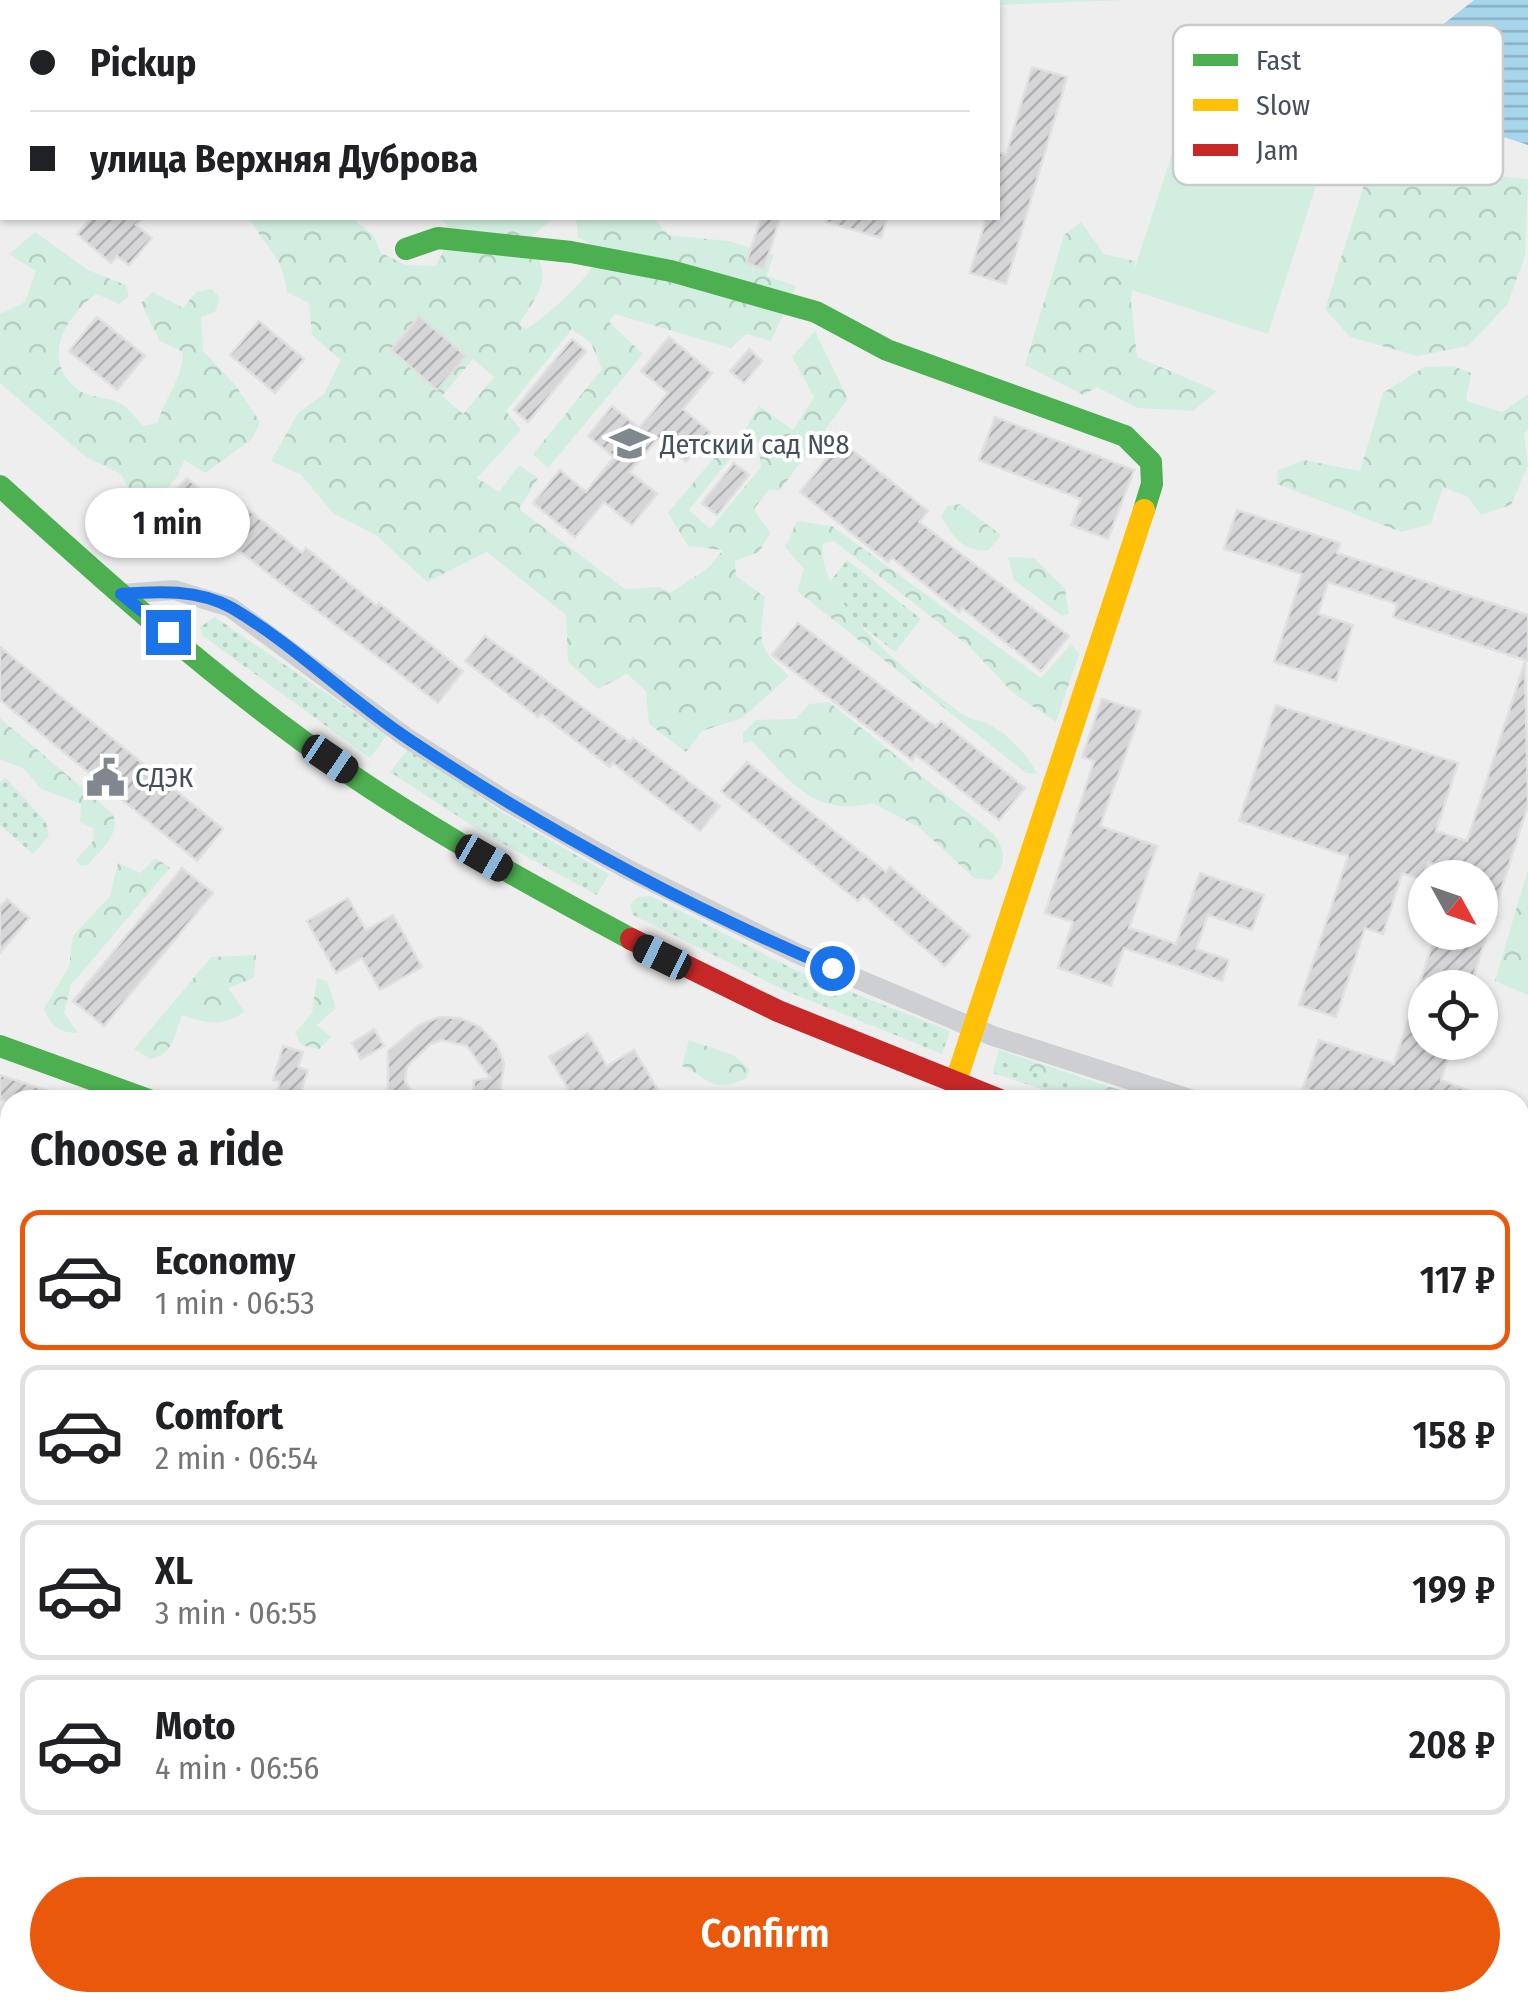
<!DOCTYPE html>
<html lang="en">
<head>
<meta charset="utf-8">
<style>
  body { margin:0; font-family:"Fira Sans Condensed",sans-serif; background:#f2f2f2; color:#202124; height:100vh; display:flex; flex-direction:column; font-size:38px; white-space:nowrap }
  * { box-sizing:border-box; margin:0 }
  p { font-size:32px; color:#757577 }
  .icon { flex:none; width:55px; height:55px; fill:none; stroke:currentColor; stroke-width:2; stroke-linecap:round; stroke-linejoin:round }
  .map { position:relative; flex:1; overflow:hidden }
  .details { position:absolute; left:0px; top:1090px; width:1530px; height:922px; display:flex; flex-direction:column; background:#fff; border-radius:30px 30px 0 0; box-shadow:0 2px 8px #0004 }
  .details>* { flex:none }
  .guide { position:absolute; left:0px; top:0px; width:1000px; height:220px; box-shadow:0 2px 8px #0004; display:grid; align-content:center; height:220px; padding:0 30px; background:#fff }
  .needle { width:65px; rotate:130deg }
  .fabs { position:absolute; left:1408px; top:860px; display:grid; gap:20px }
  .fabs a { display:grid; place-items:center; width:90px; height:90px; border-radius:50%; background:#fff; box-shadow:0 2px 8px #0004; font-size:50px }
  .end { position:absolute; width:45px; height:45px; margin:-22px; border:12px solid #1a73e8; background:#fff; box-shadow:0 0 0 5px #fff }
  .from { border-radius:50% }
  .bubble { position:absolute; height:70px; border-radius:35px; background:#fff; box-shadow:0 2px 8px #0004; font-size:32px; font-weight:600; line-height:70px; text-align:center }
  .car { position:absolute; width:30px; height:60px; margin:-30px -15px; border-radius:12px; box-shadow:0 0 8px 2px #0007; background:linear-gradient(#222 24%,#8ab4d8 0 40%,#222 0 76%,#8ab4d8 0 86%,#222 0) }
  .guide b { display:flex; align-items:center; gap:35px; height:95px; font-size:38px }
  .guide b+b { border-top:2px solid #e0e0e0 }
  .guide i { width:25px; height:25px; background:#202124 }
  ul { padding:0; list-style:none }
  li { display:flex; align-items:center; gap:30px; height:140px; margin:0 20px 15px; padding:0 10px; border:5px solid #e0e0e0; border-radius:20px }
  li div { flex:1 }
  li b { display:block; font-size:38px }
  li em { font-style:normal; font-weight:600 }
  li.current { border-color:#ea580c }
  li>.icon { width:90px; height:90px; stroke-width:1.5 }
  h2 { padding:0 30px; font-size:45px; line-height:120px }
  .action { display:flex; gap:20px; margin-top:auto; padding:20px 30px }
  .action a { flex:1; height:115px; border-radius:60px; background:#ea580c; color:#fff; font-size:40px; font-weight:600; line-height:115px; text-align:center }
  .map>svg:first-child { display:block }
  .green { fill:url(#green-dots) }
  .forest { fill:url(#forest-crowns); fill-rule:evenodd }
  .pitch { fill:#d2eee0 }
  .water { fill:url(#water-rules) }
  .building { fill:url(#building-hatch); stroke:#e0e0e1; stroke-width:2.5 }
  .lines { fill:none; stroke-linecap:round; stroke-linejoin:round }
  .street { stroke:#cdcfd2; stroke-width:20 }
  .fast { stroke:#4caf50; stroke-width:22 }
  .slow { stroke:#ffc107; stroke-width:22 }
  .jam { stroke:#c62828; stroke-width:22 }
  .route { stroke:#1a73e8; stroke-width:12 }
  .labels { text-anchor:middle; stroke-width:8; stroke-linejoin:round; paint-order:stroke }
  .poi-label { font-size:28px; fill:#464f5b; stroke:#fff; text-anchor:start }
  .key { fill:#fff; stroke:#c8cace; stroke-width:2.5 }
  .key-label { font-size:28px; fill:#464f5b }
</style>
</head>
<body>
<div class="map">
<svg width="1528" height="2011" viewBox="0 0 1528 2011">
  <defs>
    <pattern id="green-dots" width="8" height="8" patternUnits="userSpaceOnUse" patternTransform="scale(2.5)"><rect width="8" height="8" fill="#d2eee0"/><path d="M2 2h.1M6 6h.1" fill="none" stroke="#b6cec2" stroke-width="1.8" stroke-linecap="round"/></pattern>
    <pattern id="forest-crowns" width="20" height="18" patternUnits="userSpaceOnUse" patternTransform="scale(2.5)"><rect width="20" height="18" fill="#d2eee0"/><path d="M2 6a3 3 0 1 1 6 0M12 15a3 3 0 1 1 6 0" fill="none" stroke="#b6cec2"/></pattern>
    <pattern id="water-rules" width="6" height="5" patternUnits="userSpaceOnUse" patternTransform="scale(2.5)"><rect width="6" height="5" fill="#a7d6ec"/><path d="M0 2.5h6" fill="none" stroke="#8ab0c2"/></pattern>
    <pattern id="building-hatch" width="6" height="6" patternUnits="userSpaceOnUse" patternTransform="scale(2.5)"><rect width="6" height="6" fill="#d6d6d8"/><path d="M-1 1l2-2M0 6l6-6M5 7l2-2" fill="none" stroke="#afb0b2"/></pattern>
  </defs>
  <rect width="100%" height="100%" fill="#efeeee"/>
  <g class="green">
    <path d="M847 560 921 619 895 652 821 593Z"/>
    <path d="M215 617 387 735 370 758 203 636 200 627Z"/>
    <path d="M409 748 503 813 609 874 597 895 485 834 390 772Z"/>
    <path d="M5 777 46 822 49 836 33 854 0 825V782Z"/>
    <path d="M651 896 795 970 950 1031 942 1054 786 991 633 915 630 904 638 897Z"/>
    <path d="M996 1060 1117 1100H1075L993 1073Z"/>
  </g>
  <g class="forest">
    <path d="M714 0H1129L998 5Z"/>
    <path d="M1426 121C1459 161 1476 176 1528 179L1525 256 1507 305 1468 346 1418 356 1350 337 1325 309 1381 130Z"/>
    <path d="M249 218H352L373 235 381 253 406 265 436 266 452 232 440 218H554L513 251 539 259C549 287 533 301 519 324L526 329C546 317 598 272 600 250L578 237 576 218H654L668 235 729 241 774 255 767 276 796 286 771 341 747 334 730 348 615 314 609 322 643 354 548 468 533 454 602 369 591 343 572 329 506 411 521 430 477 478 499 492 519 465 538 478 519 509 625 589 660 587 670 593 708 568 723 550 688 546 668 513 729 440 736 451 689 510 710 529 761 467 758 443 743 433 759 406 793 430 814 397 792 357 815 331 848 399 780 490H769L754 509 770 533 759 552 735 561 736 576 765 597C760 641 755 645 789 676L742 718 702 731 686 752 649 724 646 691 627 674 598 689 568 662 566 615 487 552 427 582 376 535 333 513 301 475 271 461 298 413 324 394 341 360 312 335 309 303 287 292C281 254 267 249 249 218ZM419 317 437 389 391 350ZM473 359 494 377 463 414 442 396Z"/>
    <path d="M1081 222 1104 254 1135 261 1131 301 1137 357 1217 391 1193 411 1138 408 1097 387 1083 395 1025 365 1064 235Z"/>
    <path d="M35 232 88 270 126 285 129 297 119 304 96 294C67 315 40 358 76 388 90 400 107 395 121 404 129 408 137 420 143 426L158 423C164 397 183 379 183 352L160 341 141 303 153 292 183 308 196 292 212 289 220 298 215 312 201 317 203 351 236 386 260 422 252 439 205 473 184 460 177 477 149 507 136 503 121 474 86 457 0 383V314L25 302 36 271 9 254Z"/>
    <path d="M1453 366 1471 373 1466 401 1502 412 1528 394V429L1524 434 1528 466 1511 505 1481 515 1468 497 1443 487 1431 524 1401 532 1277 484 1278 470 1304 460 1360 471 1383 393 1424 367Z"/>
    <path d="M960 504 1001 535 989 550C962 552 955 538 941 517L947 506Z"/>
    <path d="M797 521 832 526 1041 678 1071 644 1079 654 1056 722 1013 693 970 647 834 541 823 543C814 601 918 681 962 714 970 720 982 720 990 725 1008 734 1030 757 1037 774L1026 773 797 591 804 569 785 547Z"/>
    <path d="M1008 557 1034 558 1065 589 1069 614 1062 616 1014 580Z"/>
    <path d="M829 702 994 834C1006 852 1007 863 992 880L974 878 920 828 873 803C814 818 789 780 752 741L743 743V733L756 720 796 719 809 704Z"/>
    <path d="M0 718 113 814C121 835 101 849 88 865L80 866 76 860 93 841 94 829 80 822 81 804 41 789 24 769 0 759Z"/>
    <path d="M156 858 170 868 71 985 64 1013 78 1033C59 1033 51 1026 44 1009L69 966 73 936 110 896 118 863 140 873Z"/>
    <path d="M1528 869V995L1495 981Z"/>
    <path d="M256 955 254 978 228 988 245 1012C220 1027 208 1024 182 1015 175 1034 173 1055 151 1059L134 1049 211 957Z"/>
    <path d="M317 978 327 981 336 1008 317 1025 331 1037 319 1049 301 1045 295 1033 312 1013Z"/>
    <path d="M689 1040 734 1055 750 1070 746 1079C707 1094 711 1078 682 1066Z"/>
    <path d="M999 1050 1150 1100H1117L996 1060Z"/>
    <path d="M511 2003H660L635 2011H525Z"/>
  </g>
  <path class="pitch" d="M1206 49 1346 94 1268 334 1128 289Z"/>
  <path class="water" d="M1474 0H1528V145L1448 119 1449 87 1433 76 1408 77 1436 30Z"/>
  <g class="building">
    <path d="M1032 67 1067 77 1006 284 970 273 986 218H998V152L1006 155Z"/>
    <path d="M91 218H143L136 225 152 238 129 265 117 256 111 263 77 234Z"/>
    <path d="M761 218H780L764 269 746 263Z"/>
    <path d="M827 218H887L881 238 826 222Z"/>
    <path d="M419 316 466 356 437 390 391 350Z"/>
    <path d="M97 317 145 356 117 390 69 351Z"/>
    <path d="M259 321 304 359 275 393 230 355Z"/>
    <path d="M669 337 712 373 683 409 710 432 686 462 658 438 630 472 657 494 632 525 604 502 575 537 533 503 560 470 586 492 614 457 588 436 612 406 639 428 668 393 641 371Z"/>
    <path d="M572 339 586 351 528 422 514 410Z"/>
    <path d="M749 349 762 361 744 383 730 371Z"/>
    <path d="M995 417 1134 470 1108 539 1071 525 1081 499 979 460Z"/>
    <path d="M841 441 928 511 919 522 1069 636 1041 671 962 608 959 612 892 558 888 562 800 492Z"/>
    <path d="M734 463 749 475 717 515 702 503Z"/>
    <path d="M187 478 199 488 175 514 164 503Z"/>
    <path d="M234 498 302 553 306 548 377 606 379 603 463 671 438 703 209 528Z"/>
    <path d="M1237 510 1340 543 1337 553 1528 615V661L1393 617 1397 604 1328 582 1318 614 1353 625 1336 681 1274 662 1302 574 1224 549Z"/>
    <path d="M798 623 936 727 941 721 1025 788 999 820 916 755 912 760 772 655Z"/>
    <path d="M485 636 630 742 633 738 720 806 700 831 613 763 610 767 541 714 538 717 465 661Z"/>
    <path d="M0 647 223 829 197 861 0 700Z"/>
    <path d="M1525 662 1528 805 1470 988H1425V1042H1453L1441 1080 1493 1100H1343L1303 1088 1319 1040 1394 1064 1436 932H1480V878H1454L1456 871 1428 862 1422 880 1402 873 1383 934 1365 928 1336 1017 1299 1005 1348 856 1239 821 1276 705 1458 763 1436 831 1467 841Z"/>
    <path d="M1102 699 1141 711 1100 826 1157 846 1129 928 1176 944 1200 873 1264 895 1252 930 1208 915 1196 949 1229 960 1222 981 1124 948 1111 986 1058 968 1073 922 1045 913 1094 761 1082 757Z"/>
    <path d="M747 762 886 872 890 867 970 936 945 966 863 895 858 901 721 791Z"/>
    <path d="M182 868 213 893 104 1026 73 1001Z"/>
    <path d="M348 898 366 930 393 915 422 967 380 990 362 958 336 973 307 921Z"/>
    <path d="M7 899 29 918 0 953V907Z"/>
    <path d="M439 1017 460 1018 480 1027 497 1045 504 1064 499 1100H473L474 1080 490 1078 467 1046 442 1040 430 1044 407 1066 405 1081 417 1100H388V1051L419 1025Z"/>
    <path d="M374 1029 384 1046 361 1059 352 1043Z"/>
    <path d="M588 1033 607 1066 634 1050 664 1100H609L603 1091 587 1100H575L549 1057Z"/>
    <path d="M283 1046 303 1052 298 1067 308 1070 298 1100H274L280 1082 273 1080Z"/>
    <path d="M0 1075 67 1097 66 1100H0Z"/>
  </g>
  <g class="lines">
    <g class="street">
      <path d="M17 2 19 0"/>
      <path d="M0 23 2 20"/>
      <path d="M121 594 174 590 230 607 407 738 508 802 627 869 796 953 993 1036 1193 1100"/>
      <path d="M739 2002 765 2011"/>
    </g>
    <g class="fast">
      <path d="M406 249 438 238 571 252 671 271 816 312 887 350 1125 436 1151 462 1152 484 1144 510"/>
      <path d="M0 486C98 575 197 664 304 742 407 817 519 879 631 939"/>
      <path d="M0 1046 149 1100"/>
      <path d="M1520 1274 1528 1277"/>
    </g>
    <g class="slow">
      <path d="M955 1084 1144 510"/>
      <path d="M1520 1548 1528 1551"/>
      <path d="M1520 1658 1528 1634"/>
      <path d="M1405 2011 1408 2002"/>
    </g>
    <path class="jam" d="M631 939 778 1011 1000 1100"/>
  </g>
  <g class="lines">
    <path class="route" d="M168 632 121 594C158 591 198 589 232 608 295 645 349 700 410 740 542 828 685 906 832 968"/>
  </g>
  <defs>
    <symbol id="school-bare" viewBox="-9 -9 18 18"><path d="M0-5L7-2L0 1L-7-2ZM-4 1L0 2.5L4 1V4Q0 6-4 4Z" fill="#81878e" stroke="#fff" stroke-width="2.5" paint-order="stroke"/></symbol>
    <symbol id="civic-bare" viewBox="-9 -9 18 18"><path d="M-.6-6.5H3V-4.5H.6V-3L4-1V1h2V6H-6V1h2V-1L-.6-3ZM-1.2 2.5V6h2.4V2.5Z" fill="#81878e" stroke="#fff" stroke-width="2.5" paint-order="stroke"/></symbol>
  </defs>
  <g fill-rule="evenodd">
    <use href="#school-bare" x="602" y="416" width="55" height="55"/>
    <use href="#civic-bare" x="78" y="750" width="55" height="55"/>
  </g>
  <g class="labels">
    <g class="poi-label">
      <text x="660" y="454">Детский сад №8</text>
      <text x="135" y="787">СДЭК</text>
    </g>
  </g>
  <rect x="1173" y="25" width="330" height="160" rx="15" class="key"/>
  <rect x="1193" y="54" width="45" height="12" fill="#4caf50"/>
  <rect x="1193" y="99" width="45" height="12" fill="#ffc107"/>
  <rect x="1193" y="144" width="45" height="12" fill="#c62828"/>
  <g class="key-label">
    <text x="1256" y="70">Fast</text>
    <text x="1256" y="115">Slow</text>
    <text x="1256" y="160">Jam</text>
  </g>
</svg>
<div class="fabs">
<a><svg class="needle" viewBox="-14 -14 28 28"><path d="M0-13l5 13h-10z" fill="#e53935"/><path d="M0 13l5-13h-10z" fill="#757577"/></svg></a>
<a><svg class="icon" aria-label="locate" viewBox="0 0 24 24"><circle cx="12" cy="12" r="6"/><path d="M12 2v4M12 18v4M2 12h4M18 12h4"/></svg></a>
</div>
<i class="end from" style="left:832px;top:968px"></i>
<i class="end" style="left:168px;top:632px"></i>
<div class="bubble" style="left:85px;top:488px;width:165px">1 min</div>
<i class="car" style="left:330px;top:759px;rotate:124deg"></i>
<i class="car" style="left:484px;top:858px;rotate:120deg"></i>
<i class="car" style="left:662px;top:957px;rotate:296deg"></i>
<div class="guide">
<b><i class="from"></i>Pickup</b>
<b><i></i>улица Верхняя Дуброва</b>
</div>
<section class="details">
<h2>Choose a ride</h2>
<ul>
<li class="current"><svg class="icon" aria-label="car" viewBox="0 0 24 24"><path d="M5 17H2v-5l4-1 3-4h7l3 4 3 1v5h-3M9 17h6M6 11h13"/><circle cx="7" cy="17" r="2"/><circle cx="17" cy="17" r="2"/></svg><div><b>Economy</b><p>1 min · 06:53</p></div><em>117 ₽</em></li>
<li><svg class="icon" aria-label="car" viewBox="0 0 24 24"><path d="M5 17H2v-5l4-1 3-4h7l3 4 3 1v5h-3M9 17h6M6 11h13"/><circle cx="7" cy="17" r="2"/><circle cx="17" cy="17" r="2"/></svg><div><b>Comfort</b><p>2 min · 06:54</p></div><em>158 ₽</em></li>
<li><svg class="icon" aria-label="car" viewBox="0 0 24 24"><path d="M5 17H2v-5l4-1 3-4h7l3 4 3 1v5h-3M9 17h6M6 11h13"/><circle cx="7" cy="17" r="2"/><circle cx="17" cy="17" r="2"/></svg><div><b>XL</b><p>3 min · 06:55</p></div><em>199 ₽</em></li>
<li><svg class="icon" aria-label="car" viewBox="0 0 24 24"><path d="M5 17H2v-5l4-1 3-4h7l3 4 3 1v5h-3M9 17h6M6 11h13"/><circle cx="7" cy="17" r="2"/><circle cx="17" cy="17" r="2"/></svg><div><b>Moto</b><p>4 min · 06:56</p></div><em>208 ₽</em></li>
</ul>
<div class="action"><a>Confirm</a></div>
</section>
</div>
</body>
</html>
